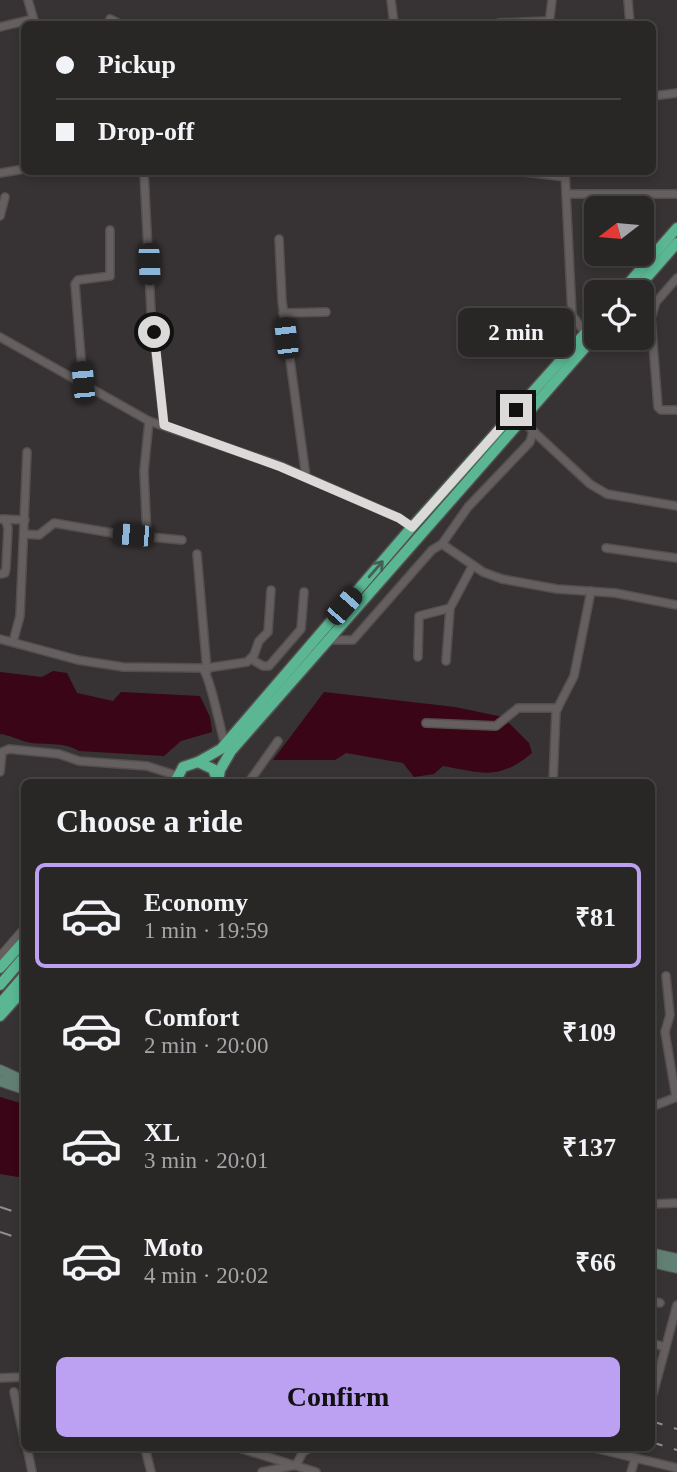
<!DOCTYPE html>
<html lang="en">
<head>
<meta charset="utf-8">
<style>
  body { margin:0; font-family:Georgia,serif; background:#312e2e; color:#f1f3f6; height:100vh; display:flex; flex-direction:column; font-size:26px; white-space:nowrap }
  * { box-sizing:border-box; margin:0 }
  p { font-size:23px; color:#a5a5a7 }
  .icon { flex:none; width:38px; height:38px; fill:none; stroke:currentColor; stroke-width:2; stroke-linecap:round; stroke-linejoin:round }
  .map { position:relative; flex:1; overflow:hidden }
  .panel { position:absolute; left:21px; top:779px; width:634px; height:672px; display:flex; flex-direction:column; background:#292626; border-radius:10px; box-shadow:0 4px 10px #0003,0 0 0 2px #454343 }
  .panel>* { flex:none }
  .guide { position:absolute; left:21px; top:21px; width:635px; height:154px; border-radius:10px; box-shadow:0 4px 10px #0003,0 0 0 2px #454343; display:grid; align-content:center; height:154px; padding:0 35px; background:#292626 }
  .needle { width:46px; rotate:254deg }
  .tools { position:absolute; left:584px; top:196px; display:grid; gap:14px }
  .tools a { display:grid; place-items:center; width:70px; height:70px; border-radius:10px; background:#292626; box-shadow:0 4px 10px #0003,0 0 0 2px #454343; font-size:35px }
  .end { position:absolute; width:32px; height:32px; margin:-16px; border:9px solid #dcd9d9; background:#111; box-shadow:0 0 0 4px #111 }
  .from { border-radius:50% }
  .bubble { position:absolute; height:49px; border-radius:10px; background:#292626; box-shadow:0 4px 10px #0003,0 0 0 2px #454343; font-size:23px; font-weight:600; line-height:49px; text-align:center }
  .car { position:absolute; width:21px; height:42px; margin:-21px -10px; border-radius:9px; box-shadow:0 0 5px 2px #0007; background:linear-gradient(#222 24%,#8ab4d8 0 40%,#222 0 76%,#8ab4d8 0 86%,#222 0) }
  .guide b { display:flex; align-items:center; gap:24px; height:66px; font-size:26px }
  .guide b+b { border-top:2px solid #454343 }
  .guide i { width:18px; height:18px; background:#f1f3f6 }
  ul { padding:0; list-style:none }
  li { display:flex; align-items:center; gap:21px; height:105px; margin:0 14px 10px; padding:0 21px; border:4px solid transparent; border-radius:10px }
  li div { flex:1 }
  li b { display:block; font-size:26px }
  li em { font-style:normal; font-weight:600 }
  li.selected { border-color:#bca0f2 }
  li>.icon { width:63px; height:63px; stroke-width:1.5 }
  h2 { padding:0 35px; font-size:32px; line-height:84px }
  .cta { display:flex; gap:14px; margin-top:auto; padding:14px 35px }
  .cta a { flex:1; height:80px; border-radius:10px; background:#bca0f2; color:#111; font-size:28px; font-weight:600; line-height:80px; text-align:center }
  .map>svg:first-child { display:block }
  .water { fill:#390517 }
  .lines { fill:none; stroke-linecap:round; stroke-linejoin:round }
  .minor-casing { stroke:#544f4f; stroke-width:10 }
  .tertiary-casing { stroke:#544f4f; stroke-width:10 }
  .secondary-casing { stroke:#544f4f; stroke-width:12 }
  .trunk-casing { stroke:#544f4f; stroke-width:13 }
  .minor { stroke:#655f60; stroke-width:7 }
  .tertiary { stroke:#655f60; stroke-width:8 }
  .secondary { stroke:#618073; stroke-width:10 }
  .trunk { stroke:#5ab693; stroke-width:10 }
  .rail { stroke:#918d8d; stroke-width:2; stroke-dasharray:12 12; stroke-linecap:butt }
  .oneway { stroke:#436055 }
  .route { stroke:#dcd9d9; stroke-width:9 }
</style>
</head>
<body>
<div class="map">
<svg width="677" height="1472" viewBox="0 0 677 1472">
  <rect width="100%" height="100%" fill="#373233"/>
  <g class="water">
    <path d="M53 671 67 673 77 693 113 701 121 692 200 696 210 717 212 732 181 741 164 756 79 751C63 741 45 746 27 742 18 740 10 735 0 734V672L42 677Z"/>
    <path d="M324 692 455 707 503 717 529 743 532 753C498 781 484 773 443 766L434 774 414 777 403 763 346 753 335 760H273Z"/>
    <path d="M0 1097 24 1104V1174L18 1177 0 1174Z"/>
  </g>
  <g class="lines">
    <defs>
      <g id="minor">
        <path d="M28 0 35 24"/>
        <path d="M391 0 394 24"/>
        <path d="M628 0 630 24"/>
        <path d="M110 19 120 24"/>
        <path d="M499 23 549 21"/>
        <path d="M549 24 552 0"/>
        <path d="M0 27 33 19"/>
        <path d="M653 96 677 93"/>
        <path d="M144 172 151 311 164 425"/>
        <path d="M525 172 565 177"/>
        <path d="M565 172 572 315 585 333"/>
        <path d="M0 173 24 169"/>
        <path d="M566 194H677"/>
        <path d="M0 216 5 197"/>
        <path d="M279 239 282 301 306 477"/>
        <path d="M677 278 656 302 651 318 658 407 661 410H677"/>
        <path d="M283 313 326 312"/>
        <path d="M0 337 149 421 281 466 399 518 412 527"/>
        <path d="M83 382 75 284 78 280 110 276V230"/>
        <path d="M533 431 590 484 607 494 677 506"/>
        <path d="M0 519 25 520"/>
        <path d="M24 534 39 535 54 523 118 534 182 540"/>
        <path d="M147 537 144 471 149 421"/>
        <path d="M442 544 468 507 530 442 533 431 522 420"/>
        <path d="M606 548 677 558"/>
        <path d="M197 554 207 671"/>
        <path d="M0 574 5 573 6 568 8 528 5 519"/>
        <path d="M0 639 78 660 123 667 202 668C210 674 220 729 225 744"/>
        <path d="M329 640H353L432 550 442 544 483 572 502 579 557 589 615 593 677 605"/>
        <path d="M13 642 20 616 27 452"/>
        <path d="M418 657 419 616 450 608 473 565"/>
        <path d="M251 659 263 666H269L301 629 304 592"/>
        <path d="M446 661 450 608"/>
        <path d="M207 668 247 662 254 655 259 641 268 632 271 590"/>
        <path d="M426 723 496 726 518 708H558"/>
        <path d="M0 772 2 752 9 749 59 754 79 761 147 766 178 776"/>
        <path d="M249 782 278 741"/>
        <path d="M553 782 556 711 574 676 591 591"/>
        <path d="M666 976 670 1015 665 1032 676 1097"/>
        <path d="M651 1107 677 1097"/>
        <path d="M651 1204 677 1203"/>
        <path d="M651 1301 660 1303"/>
        <path d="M651 1343 665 1347"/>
        <path d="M0 1378 24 1377"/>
        <path d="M14 1392 24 1438"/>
        <path d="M653 1394 677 1305"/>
        <path d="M27 1447 32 1472"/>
        <path d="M236 1447 316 1472"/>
        <path d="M590 1447 677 1468"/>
        <path d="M145 1448 151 1472"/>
        <path d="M262 1472 296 1465 303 1452 312 1447"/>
        <path d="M631 1472 635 1459"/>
      </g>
      <path id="tertiary" d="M0 957 24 929"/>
      <g id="secondary">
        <path d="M0 1070 24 1081"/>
        <path d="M0 1081 24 1089"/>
        <path d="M651 1253 677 1259"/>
        <path d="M651 1262 677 1268"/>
      </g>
      <g id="trunk">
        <path d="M621 292 677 228"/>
        <path d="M634 292 677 243"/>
        <path d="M198 762 221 749 412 527 597 320"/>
        <path d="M175 782 183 767 198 762 213 769 218 782"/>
        <path d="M218 782 220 770 231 751 597 334"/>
        <path d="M0 968 24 941"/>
        <path d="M0 985 24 957"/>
        <path d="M0 1004 24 976"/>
        <path d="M0 1016 24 989"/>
      </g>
    </defs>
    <use href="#minor" class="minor-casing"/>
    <use href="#tertiary" class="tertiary-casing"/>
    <use href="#secondary" class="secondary-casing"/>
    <use href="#trunk" class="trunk-casing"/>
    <use href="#minor" class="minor"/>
    <use href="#tertiary" class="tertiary"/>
    <use href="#secondary" class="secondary"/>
    <use href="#trunk" class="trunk"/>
    <g class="rail">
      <path d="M0 1207 24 1215"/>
      <path d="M0 1232 24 1240"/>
      <path d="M651 1421 677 1429"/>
      <path d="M651 1442 677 1450"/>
    </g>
  </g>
  <defs><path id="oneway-shaft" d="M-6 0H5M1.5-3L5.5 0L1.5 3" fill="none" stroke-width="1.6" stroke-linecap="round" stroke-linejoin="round" transform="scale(1.75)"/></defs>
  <use class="oneway" href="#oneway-shaft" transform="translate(376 569) rotate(-49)"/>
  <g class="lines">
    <path class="route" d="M154 332 164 425 281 467 399 518 412 527 516 410"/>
  </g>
</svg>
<div class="tools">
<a><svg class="needle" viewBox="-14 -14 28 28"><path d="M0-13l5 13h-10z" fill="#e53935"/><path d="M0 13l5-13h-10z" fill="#a5a5a7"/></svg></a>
<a><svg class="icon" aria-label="locate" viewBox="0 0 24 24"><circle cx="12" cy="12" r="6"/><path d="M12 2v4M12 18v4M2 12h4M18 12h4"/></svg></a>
</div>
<i class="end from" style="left:154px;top:332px"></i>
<i class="end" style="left:516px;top:410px"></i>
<div class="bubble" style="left:458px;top:308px;width:116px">2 min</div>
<i class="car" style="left:149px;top:264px;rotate:178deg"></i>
<i class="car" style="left:286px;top:338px;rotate:353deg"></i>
<i class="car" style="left:83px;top:382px;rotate:355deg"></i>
<i class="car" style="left:133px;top:535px;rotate:275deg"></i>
<i class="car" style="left:344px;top:606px;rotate:41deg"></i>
<div class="guide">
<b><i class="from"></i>Pickup</b>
<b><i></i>Drop-off</b>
</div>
<section class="panel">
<h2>Choose a ride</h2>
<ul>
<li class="selected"><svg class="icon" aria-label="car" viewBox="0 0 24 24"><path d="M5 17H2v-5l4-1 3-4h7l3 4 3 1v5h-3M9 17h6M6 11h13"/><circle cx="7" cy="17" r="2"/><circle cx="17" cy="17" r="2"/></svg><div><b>Economy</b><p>1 min · 19:59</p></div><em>₹81</em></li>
<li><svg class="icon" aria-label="car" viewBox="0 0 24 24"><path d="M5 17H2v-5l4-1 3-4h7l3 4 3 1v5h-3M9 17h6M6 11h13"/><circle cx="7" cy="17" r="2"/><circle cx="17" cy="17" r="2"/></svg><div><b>Comfort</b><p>2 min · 20:00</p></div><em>₹109</em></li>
<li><svg class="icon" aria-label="car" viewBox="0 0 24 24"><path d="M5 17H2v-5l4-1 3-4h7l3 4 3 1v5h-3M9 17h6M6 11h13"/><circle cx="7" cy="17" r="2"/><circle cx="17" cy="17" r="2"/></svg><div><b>XL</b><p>3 min · 20:01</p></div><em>₹137</em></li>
<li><svg class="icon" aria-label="car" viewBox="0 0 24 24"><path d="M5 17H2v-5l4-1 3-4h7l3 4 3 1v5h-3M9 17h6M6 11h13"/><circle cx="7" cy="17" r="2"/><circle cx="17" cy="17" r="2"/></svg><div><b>Moto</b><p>4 min · 20:02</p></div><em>₹66</em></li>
</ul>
<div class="cta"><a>Confirm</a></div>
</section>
</div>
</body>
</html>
